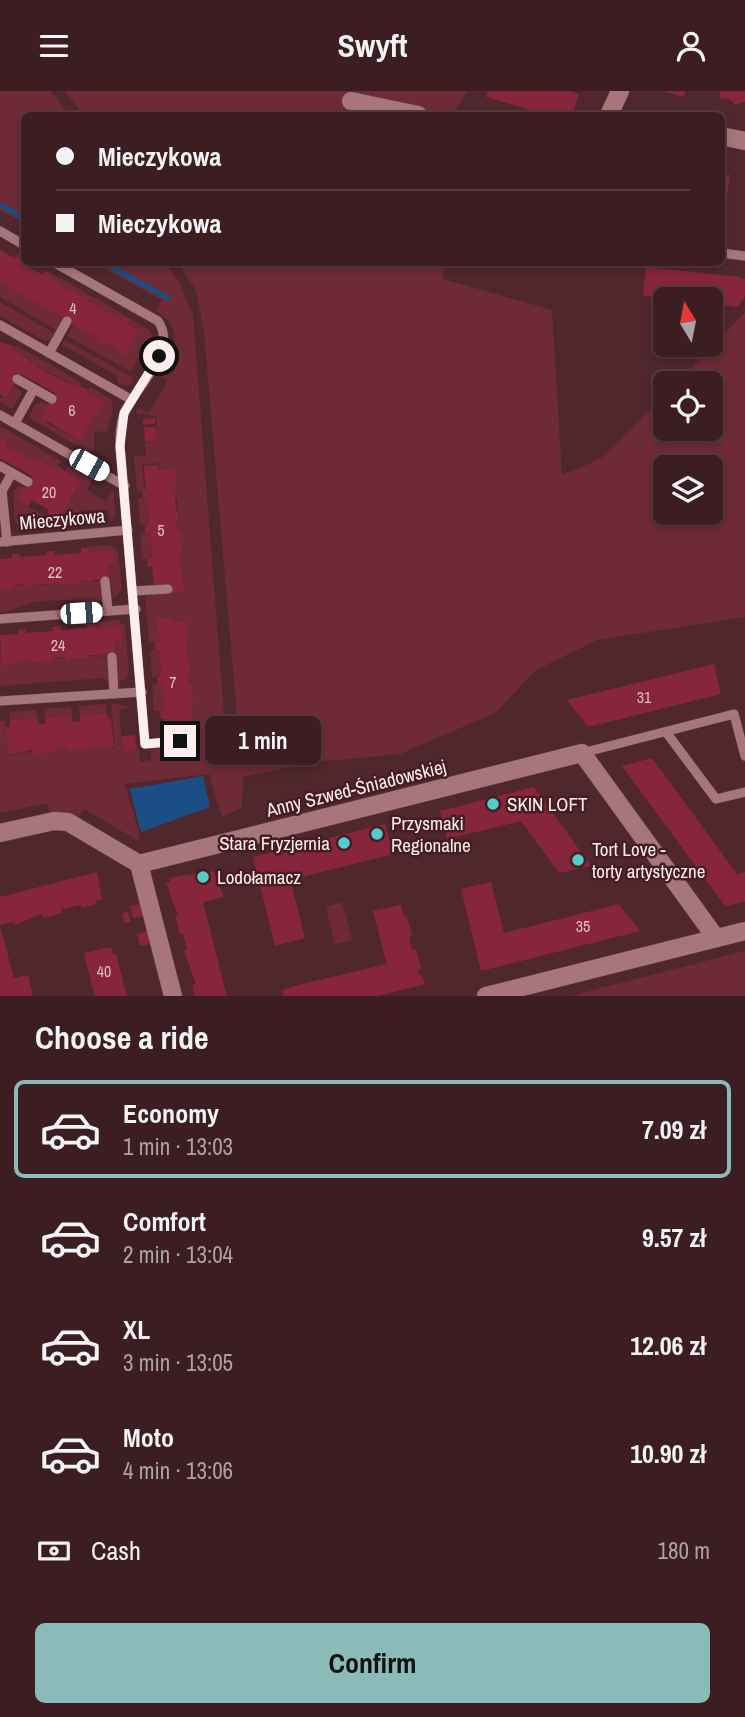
<!DOCTYPE html>
<html lang="en">
<head>
<meta charset="utf-8">
<style>
  body { margin:0; font-family:"Archivo Narrow",sans-serif; background:#43262a; color:#f1f3f6; height:100vh; display:flex; flex-direction:column; font-size:26px; white-space:nowrap }
  * { box-sizing:border-box; margin:0 }
  p { font-size:23px; color:#aca2a5 }
  .icon { flex:none; width:38px; height:38px; fill:none; stroke:currentColor; stroke-width:2; stroke-linecap:round; stroke-linejoin:round }
  .map { position:relative; height:905px; overflow:hidden }
  .details { display:flex; flex-direction:column; background:#3c1d22; flex:1 }
  .details>* { flex:none }
  .banner { position:absolute; left:21px; top:21px; width:704px; height:154px; border-radius:10px; box-shadow:0 4px 10px #0003,0 0 0 2px #553b40; display:grid; align-content:center; height:154px; padding:0 35px; background:#3c1d22 }
  .needle { width:46px; rotate:350deg }
  .buttons { position:absolute; left:653px; top:196px; display:grid; gap:14px }
  .buttons a { display:grid; place-items:center; width:70px; height:70px; border-radius:10px; background:#3c1d22; box-shadow:0 4px 10px #0003,0 0 0 2px #553b40; font-size:35px }
  .end { position:absolute; width:32px; height:32px; margin:-16px; border:9px solid #feedee; background:#111; box-shadow:0 0 0 4px #111 }
  .from { border-radius:50% }
  .bubble { position:absolute; height:49px; border-radius:10px; background:#3c1d22; box-shadow:0 4px 10px #0003,0 0 0 2px #553b40; font-size:23px; font-weight:700; line-height:49px; text-align:center }
  .car { position:absolute; width:21px; height:42px; margin:-21px -10px; border-radius:9px; box-shadow:0 0 5px 2px #0007; background:linear-gradient(#fff 24%,#345 0 40%,#fff 0 76%,#345 0 86%,#fff 0) }
  .banner b { display:flex; align-items:center; gap:24px; height:66px; font-size:26px }
  .banner b+b { border-top:2px solid #553b40 }
  .banner i { width:18px; height:18px; background:#f1f3f6 }
  ul { padding:0; list-style:none }
  li { display:flex; align-items:center; gap:21px; height:98px; margin:0 14px 10px; padding:0 21px; border:4px solid transparent; border-radius:10px }
  li div { flex:1 }
  li b { display:block; font-size:26px }
  li em { font-style:normal; font-weight:700 }
  li.active { border-color:#8bbbb9 }
  li>.icon { width:63px; height:63px; stroke-width:1.5 }
  h2 { padding:0 35px; font-size:32px; line-height:84px }
  .pay { display:flex; align-items:center; gap:18px; height:77px; padding:0 35px; font-size:26px }
  .pay p { margin-inline-start:auto }
  .primary-button { display:flex; gap:14px; margin-top:auto; padding:14px 35px }
  .primary-button a { flex:1; height:80px; border-radius:10px; background:#8bbbb9; color:#111; font-size:28px; font-weight:700; line-height:80px; text-align:center }
  header { display:flex; justify-content:space-between; align-items:center; height:91px; padding:0 35px; background:#3c1d22; font-size:32px; font-weight:700 }
  .map>svg:first-child { display:block }
  .green { fill:#6e2b36; fill-rule:evenodd }
  .water { fill:#1a4e84 }
  .lines { fill:none; stroke-linecap:round; stroke-linejoin:round }
  .stream { stroke:#1a4e84; stroke-width:5 }
  .building { fill:#87263a }
  .service-casing { stroke:#644449; stroke-width:10 }
  .minor-casing { stroke:#644449; stroke-width:19 }
  .service { stroke:#a7767b; stroke-width:9 }
  .minor { stroke:#a7767b; stroke-width:18 }
  .route { stroke:#feedee; stroke-width:9 }
  .poi-dot { fill:#53cdca; stroke:#451d23; stroke-width:2.5 }
  .labels { text-anchor:middle; stroke-width:5; stroke-linejoin:round; paint-order:stroke }
  .number-label { font-size:16px; fill:#e0bbc1 }
  .street-label { font-size:19px; fill:#feedee; stroke:#451d23 }
  .poi-label { font-size:19px; fill:#feedee; stroke:#451d23; text-anchor:start }
</style>
</head>
<body>
<header><svg class="icon" aria-label="menu" viewBox="0 0 24 24"><path d="M4 6h16M4 12h16M4 18h16"/></svg>Swyft<svg class="icon" aria-label="person" viewBox="0 0 24 24"><circle cx="12" cy="8" r="4"/><path d="M4 21q1-7 8-7t8 7"/></svg></header>
<div class="map">
<svg width="745" height="905" viewBox="0 0 745 905">
  <rect width="100%" height="100%" fill="#50272d"/>
  <g class="green">
    <path d="M0 0H51L69 24H24V131L0 120Z"/>
    <path d="M65 0H468L451 24 353 4 348 24H83Z"/>
    <path d="M95 172H166L180 193 193 224 228 675 241 672 204 242 196 199 178 172H445L443 188 552 219 562 384 600 368 665 304V338H710V292H677L745 221V526L597 549 536 579 495 622 400 663 314 671 243 686 242 717 222 726 209 683 125 693 140 745 137 749 84 718 78 728 50 724 48 712 0 722V622L1 630H5L9 664 67 656V659L90 658V655L102 654 115 658 111 612 131 616 119 619 123 659 139 658 140 671 151 669 150 657 197 652 191 616 194 615 192 593H189L188 581H191L185 547 189 546 187 530 171 531V526L157 527 159 551H149L145 505 185 500 179 463H182L179 440 177 441 176 429 179 428 177 407 174 406V377L159 379 160 372 142 374 145 399 137 400 134 365H146L145 352 158 350 156 325 136 322 138 317 149 322 168 289 157 283C174 259 187 239 156 220L162 209ZM665 376H710V422H665Z"/>
    <path d="M53 183 85 201 82 206 50 188Z"/>
    <path d="M0 191 63 227 56 239 0 206Z"/>
    <path d="M92 205 123 223 120 228 88 210Z"/>
    <path d="M0 211 54 242 50 249 45 250 0 225Z"/>
    <path d="M129 227 150 240 153 248 146 252 131 281 67 245 74 233 99 248 98 251 104 255 106 252 119 259 117 262 124 265 139 239 126 232Z"/>
    <path d="M65 249 133 287 130 294 119 293 117 285 65 255 61 256Z"/>
    <path d="M16 254 81 291 80 297 29 271 30 268 13 259Z"/>
    <path d="M14 294 22 302 12 318 0 311V306L7 307Z"/>
    <path d="M90 296 112 309 113 318 107 340 94 341V357L90 362 29 327 35 313 44 311 49 314 46 332 80 349 104 311 86 301Z"/>
    <path d="M0 335 61 370 57 378 40 368 37 372 6 354 8 350 0 346Z"/>
    <path d="M68 374 93 388 87 399 106 410 112 400 114 402 115 426 110 430 108 418 80 420V433L18 436 14 428V400L19 395 25 396 26 415 49 427 72 408 81 392 64 382Z"/>
    <path d="M138 407H147L149 433H140Z"/>
    <path d="M150 441 152 468H142L140 442Z"/>
    <path d="M110 454 118 460 122 498 113 508 109 474 116 473 114 459 89 461V455Z"/>
    <path d="M93 488 94 491 101 490 102 507 98 513 88 514 82 509C65 510 42 508 26 513 17 517 11 520 0 521V499L13 494 47 495V492L59 491V494Z"/>
    <path d="M118 529 125 535 129 580 126 588 118 591 115 549 122 548 121 535 95 537V531Z"/>
    <path d="M0 558 3 574 30 569 31 572 53 570V567L76 569 99 563 100 566H107L109 592 103 587 0 595Z"/>
    <path d="M159 559 161 585 152 586 150 560Z"/>
    <path d="M162 593 164 620H154L152 594Z"/>
    <path d="M106 613 107 622 80 624 79 615Z"/>
    <path d="M71 616 72 624 45 627 44 618Z"/>
    <path d="M36 619 37 627 10 629 9 621Z"/>
    <path d="M342 811 352 849 335 853 326 816Z"/>
    <path d="M745 860V905H570Z"/>
  </g>
  <path class="water" d="M203 685 210 716 141 741 130 698Z"/>
  <g class="lines">
    <g class="stream">
      <path d="M0 114 24 127"/>
      <path d="M104 172 168 207"/>
    </g>
  </g>
  <g class="building">
    <path d="M488 0H570L579 3 572 24H547L486 6Z"/>
    <path d="M661 0H685L684 6Z"/>
    <path d="M720 0H745V11L735 14 731 9 720 7Z"/>
    <path d="M721 83 730 84 726 115H721Z"/>
    <path d="M0 159 14 167 16 163 23 167 20 171 43 184 46 180 53 184 50 188 82 206 84 202 91 206 88 210 120 228 122 224 129 227 126 232 139 239 124 265 117 261 119 259 106 252 105 255 98 251 99 248 0 191Z"/>
    <path d="M646 176 740 186 745 188V205L738 216 710 213V208L643 205Z"/>
    <path d="M0 251 11 254 14 256 13 259 30 269 29 271 61 289 88 298 86 301 104 311 80 349 41 327 55 302 21 283 6 307 0 303Z"/>
    <path d="M155 327V333L143 334V328Z"/>
    <path d="M144 336H156L158 350 145 351Z"/>
    <path d="M0 346 8 350 6 354 37 372 39 368 57 378 58 375 81 392 58 429 46 426 49 419 32 409 28 416 19 407 32 385 0 367Z"/>
    <path d="M158 374 159 379 175 377 176 394 173 398 179 429H176L177 441 180 440 182 463H179L185 501 168 502V493L154 495 152 475 148 476 147 468H152L150 441H145V434L149 433 147 407H143L142 399H146L144 375Z"/>
    <path d="M81 457H89V461L114 459 116 473 109 474 110 489H81L82 492 59 494V491L25 496 24 493 13 494V498L0 499V468L12 467V463H20V466L47 464 46 460H54L55 464 81 462Z"/>
    <path d="M171 526V531L187 530 189 547H185L191 581H188L189 593H192L194 615H191L197 653 181 654 180 646 166 647 165 628H161L160 620H164L162 593 158 594 157 586 161 585 159 559H155V551H159L157 527Z"/>
    <path d="M87 533H95V537L121 534 122 549H115L116 565 88 564V567L65 569V566L53 567V570L31 572 30 569 2 575 0 544 18 543V539L26 538V542L53 540V536L60 535 61 539 87 537Z"/>
    <path d="M714 573 721 603 588 636 567 609Z"/>
    <path d="M107 622 108 628 111 627 114 656 102 657V654L90 655V658L67 660V656L55 658V661L32 663V659L8 664 6 636H10V629L37 627 39 633H45V627L72 624V631L80 630V624Z"/>
    <path d="M135 644 137 658 123 660 122 645Z"/>
    <path d="M652 667 737 783 745 781V811L725 815 622 675Z"/>
    <path d="M534 696 591 775 559 782 521 730 447 748 440 720Z"/>
    <path d="M418 726 419 732 404 736 403 730Z"/>
    <path d="M385 733 393 763 290 789 305 847 275 855 253 766Z"/>
    <path d="M213 780 224 806 203 811 227 905H195L192 894 196 893 184 859H187L183 843 180 844 175 825H178L166 792 170 791 169 787Z"/>
    <path d="M97 781 102 808 95 810 96 813 82 817V814L61 818 62 822 43 827 42 823 15 834 14 830 0 834V806Z"/>
    <path d="M491 791 504 842 619 813 640 840 481 880 461 798Z"/>
    <path d="M141 813 144 825 133 827 130 815Z"/>
    <path d="M401 814 404 826 407 825 412 845 409 846 412 859 416 858 421 878 417 879 419 885 422 884 425 893 377 905H284L282 899 298 894 387 873 373 820Z"/>
    <path d="M128 821 131 831 125 832 122 822Z"/>
    <path d="M0 835 14 887 28 884 33 905H0Z"/>
    <path d="M147 840 151 853 140 855 137 843Z"/>
    <path d="M111 856 113 864 116 863 127 905H95L84 862Z"/>
  </g>
  <g class="lines">
    <defs>
      <g id="service">
        <path d="M0 140 24 154"/>
        <path d="M721 162 745 165"/>
        <path d="M55 172 158 230C179 260 135 296 124 323 120 333 120 344 120 355L145 653 180 650"/>
        <path d="M0 234 132 309"/>
        <path d="M49 262 67 230"/>
        <path d="M17 288 52 308"/>
        <path d="M0 324 125 395"/>
        <path d="M15 332 34 298"/>
        <path d="M0 375 28 391"/>
        <path d="M0 451 128 439"/>
        <path d="M7 451 2 400 12 382"/>
        <path d="M105 490 108 520"/>
        <path d="M134 500 168 498"/>
        <path d="M0 528 136 518"/>
        <path d="M112 566 114 603"/>
        <path d="M0 610 142 601"/>
        <path d="M666 641 716 708 745 701"/>
        <path d="M582 662 734 623 745 665"/>
      </g>
      <g id="minor">
        <path d="M351 10 418 24"/>
        <path d="M609 24 620 0"/>
        <path d="M721 45 745 50"/>
        <path d="M0 742 54 730 68 731 139 773 173 905"/>
        <path d="M139 773 582 662 716 847"/>
        <path d="M486 905 745 840"/>
      </g>
    </defs>
    <use href="#service" class="service-casing"/>
    <use href="#minor" class="minor-casing"/>
    <use href="#service" class="service"/>
    <use href="#minor" class="minor"/>
  </g>
  <g class="lines">
    <path class="route" d="M159 265 124 322 120 355 145 653 180 650"/>
  </g>
  <g class="poi-dot">
    <circle cx="493" cy="713" r="7"/>
    <circle cx="377" cy="743" r="7"/>
    <circle cx="344" cy="752" r="7"/>
    <circle cx="578" cy="769" r="7"/>
    <circle cx="203" cy="786" r="7"/>
  </g>
  <g class="labels">
    <g class="number-label">
      <text x="73" y="223">4</text>
      <text x="72" y="325">6</text>
      <text x="49" y="407">20</text>
      <text x="161" y="445">5</text>
      <text x="55" y="487">22</text>
      <text x="58" y="560">24</text>
      <text x="173" y="597">7</text>
      <text x="644" y="612">31</text>
      <text x="583" y="841">35</text>
      <text x="104" y="886">40</text>
    </g>
    <g class="street-label">
      <text transform="translate(62 428) rotate(-5)" y="7">Mieczykowa</text>
      <text transform="translate(356 697) rotate(-14)" y="7">Anny Szwed-Śniadowskiej</text>
    </g>
    <g class="poi-label">
      <text x="507" y="720">SKIN LOFT</text>
      <text x="391" y="739">Przysmaki<tspan x="391" dy="22">Regionalne</tspan></text>
      <text x="330" y="759" text-anchor="end">Stara Fryzjernia</text>
      <text x="592" y="765">Tort Love -<tspan x="592" dy="22">torty artystyczne</tspan></text>
      <text x="217" y="793">Lodołamacz</text>
    </g>
  </g>
</svg>
<div class="buttons">
<a><svg class="needle" viewBox="-14 -14 28 28"><path d="M0-13l5 13h-10z" fill="#e53935"/><path d="M0 13l5-13h-10z" fill="#aca2a5"/></svg></a>
<a><svg class="icon" aria-label="locate" viewBox="0 0 24 24"><circle cx="12" cy="12" r="6"/><path d="M12 2v4M12 18v4M2 12h4M18 12h4"/></svg></a>
<a><svg class="icon" aria-label="layers" viewBox="0 0 24 24"><path d="M12 4l9 5-9 5-9-5zM3 14l9 5 9-5"/></svg></a>
</div>
<i class="end from" style="left:159px;top:265px"></i>
<i class="end" style="left:180px;top:650px"></i>
<div class="bubble" style="left:205px;top:625px;width:116px">1 min</div>
<i class="car" style="left:89px;top:374px;rotate:119deg"></i>
<i class="car" style="left:81px;top:522px;rotate:86deg"></i>
<div class="banner">
<b><i class="from"></i>Mieczykowa</b>
<b><i></i>Mieczykowa</b>
</div>
</div>
<section class="details">
<h2>Choose a ride</h2>
<ul>
<li class="active"><svg class="icon" aria-label="car" viewBox="0 0 24 24"><path d="M5 17H2v-5l4-1 3-4h7l3 4 3 1v5h-3M9 17h6M6 11h13"/><circle cx="7" cy="17" r="2"/><circle cx="17" cy="17" r="2"/></svg><div><b>Economy</b><p>1 min · 13:03</p></div><em>7.09 zł</em></li>
<li><svg class="icon" aria-label="car" viewBox="0 0 24 24"><path d="M5 17H2v-5l4-1 3-4h7l3 4 3 1v5h-3M9 17h6M6 11h13"/><circle cx="7" cy="17" r="2"/><circle cx="17" cy="17" r="2"/></svg><div><b>Comfort</b><p>2 min · 13:04</p></div><em>9.57 zł</em></li>
<li><svg class="icon" aria-label="car" viewBox="0 0 24 24"><path d="M5 17H2v-5l4-1 3-4h7l3 4 3 1v5h-3M9 17h6M6 11h13"/><circle cx="7" cy="17" r="2"/><circle cx="17" cy="17" r="2"/></svg><div><b>XL</b><p>3 min · 13:05</p></div><em>12.06 zł</em></li>
<li><svg class="icon" aria-label="car" viewBox="0 0 24 24"><path d="M5 17H2v-5l4-1 3-4h7l3 4 3 1v5h-3M9 17h6M6 11h13"/><circle cx="7" cy="17" r="2"/><circle cx="17" cy="17" r="2"/></svg><div><b>Moto</b><p>4 min · 13:06</p></div><em>10.90 zł</em></li>
</ul>
<div class="pay"><svg class="icon" aria-label="cash" viewBox="0 0 24 24"><path d="M3 7h18v10H3z"/><circle cx="12" cy="12" r="2"/></svg>Cash<p>180 m</p></div>
<div class="primary-button"><a>Confirm</a></div>
</section>
</body>
</html>
